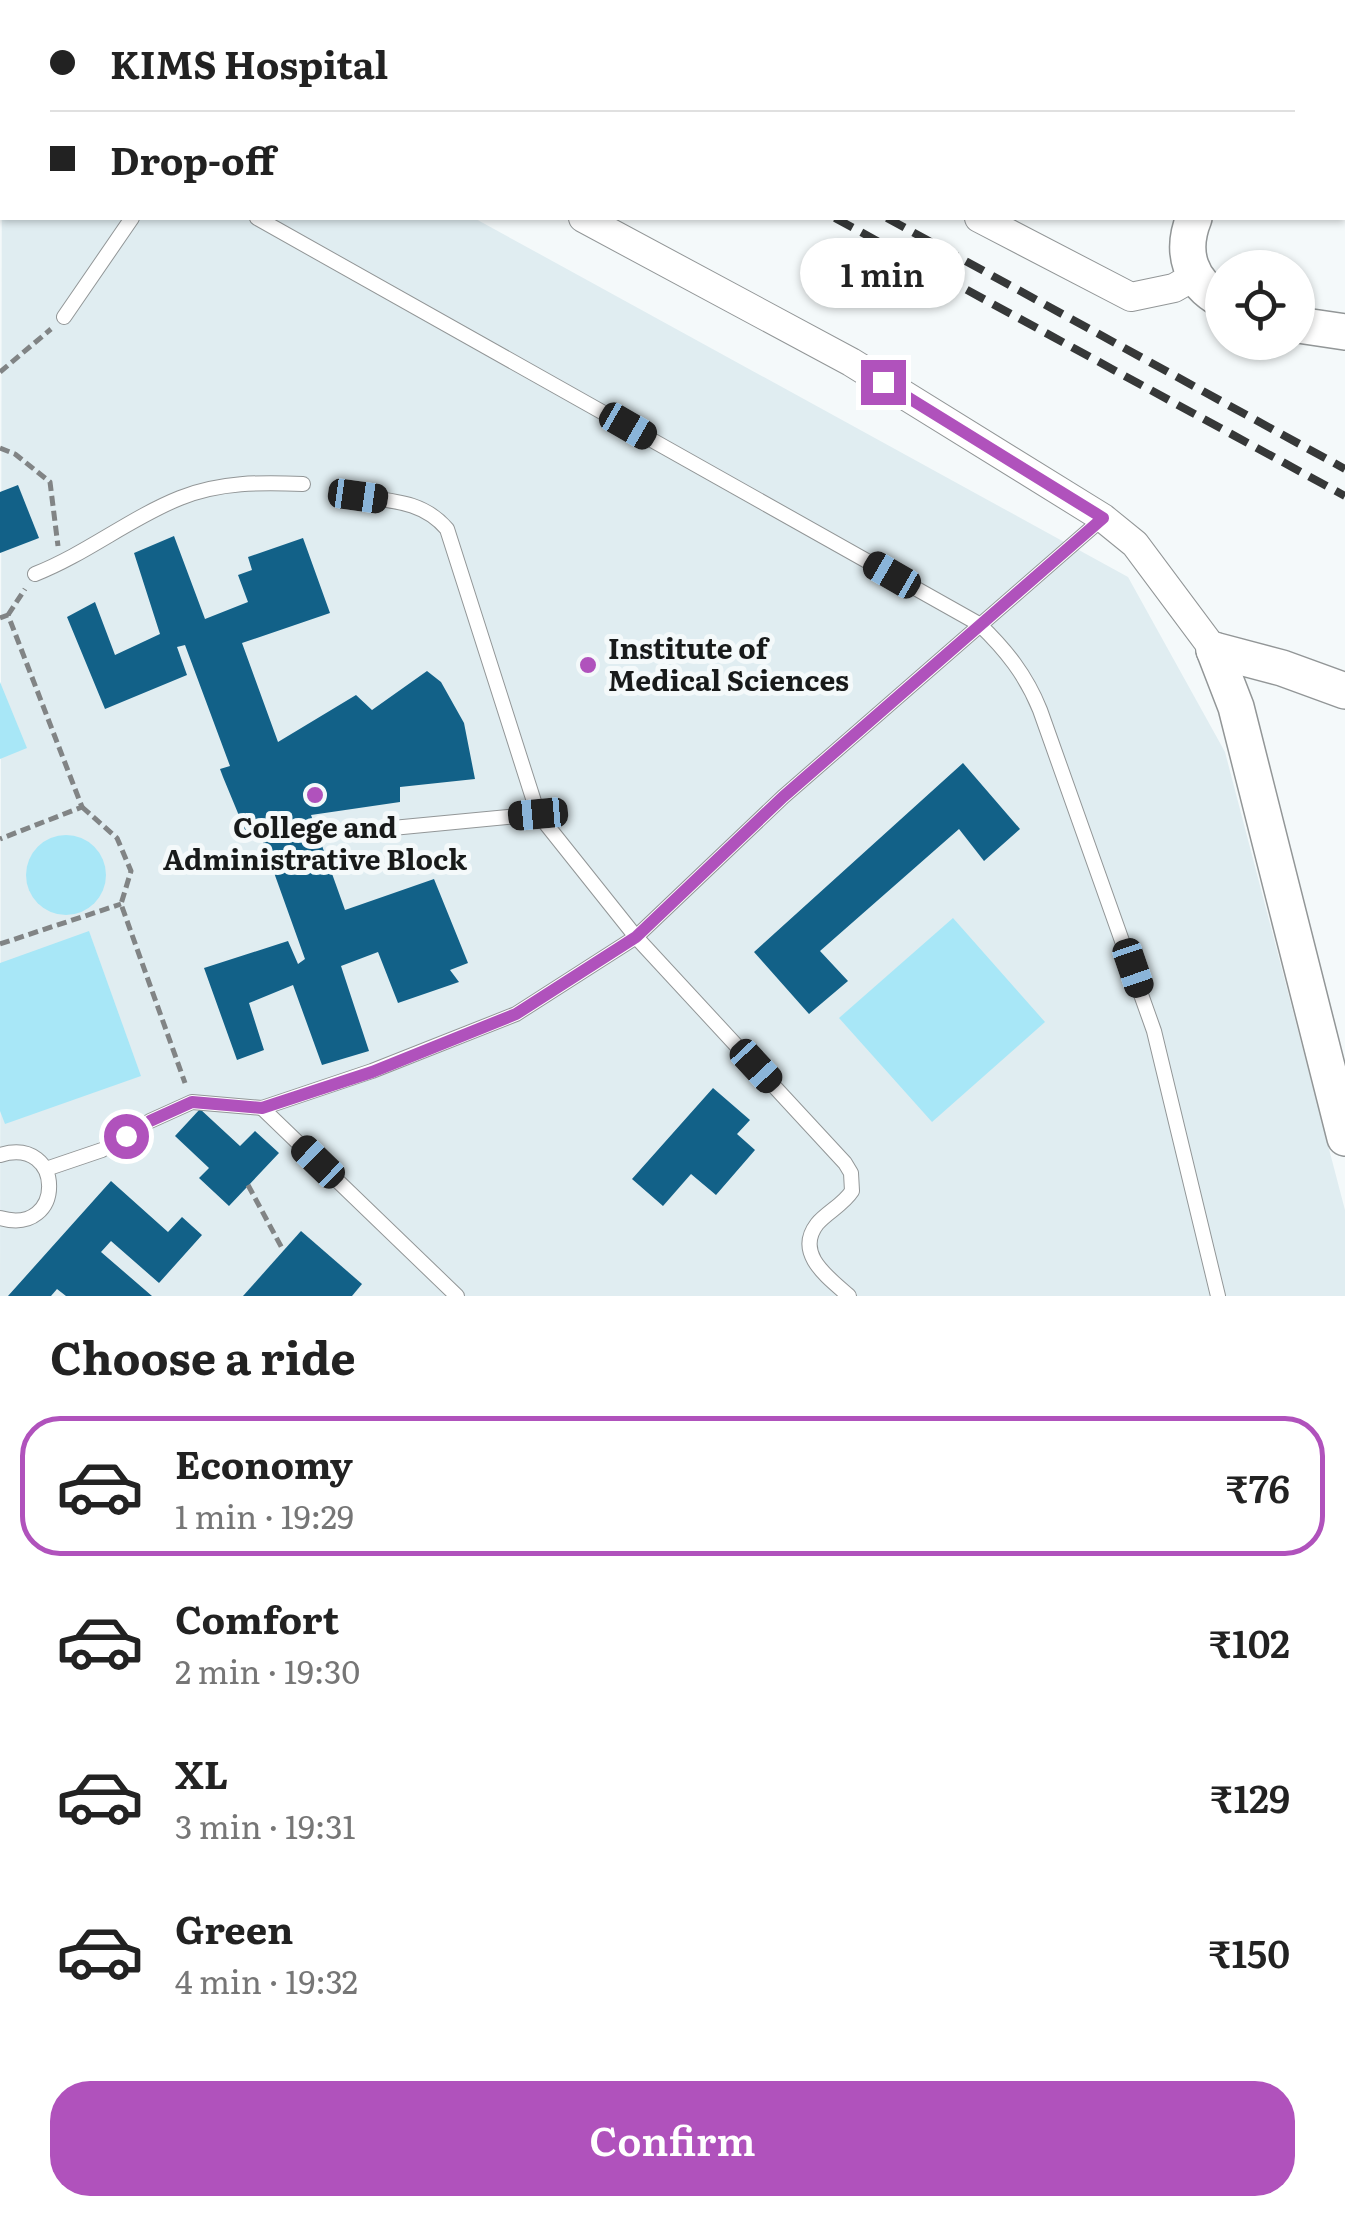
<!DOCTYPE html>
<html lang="en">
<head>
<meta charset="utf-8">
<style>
  body { margin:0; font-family:Literata,serif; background:#f2f2f2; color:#222; height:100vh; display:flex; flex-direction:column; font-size:38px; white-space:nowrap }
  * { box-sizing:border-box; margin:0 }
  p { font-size:32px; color:#767676 }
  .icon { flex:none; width:55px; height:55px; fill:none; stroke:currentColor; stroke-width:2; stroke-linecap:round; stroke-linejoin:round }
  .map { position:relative; height:1296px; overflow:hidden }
  .drawer { display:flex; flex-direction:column; background:#fff; flex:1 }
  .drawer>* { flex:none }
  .guide { position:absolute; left:0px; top:0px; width:1345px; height:220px; box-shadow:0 2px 8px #0004; display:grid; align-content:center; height:220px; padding:0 50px; background:#fff }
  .buttons { position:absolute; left:1205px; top:250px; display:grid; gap:20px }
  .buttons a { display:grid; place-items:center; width:110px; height:110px; border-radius:50%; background:#fff; box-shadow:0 2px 8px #0004; font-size:50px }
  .end { position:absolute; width:45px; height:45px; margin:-22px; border:12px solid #b052bc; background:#fff; box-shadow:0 0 0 5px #fff }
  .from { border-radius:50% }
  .bubble { position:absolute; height:70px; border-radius:35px; background:#fff; box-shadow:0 2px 8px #0004; font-size:32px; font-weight:600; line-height:70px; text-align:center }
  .car { position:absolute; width:30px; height:60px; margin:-30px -15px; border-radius:12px; box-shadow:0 0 8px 2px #0007; background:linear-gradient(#222 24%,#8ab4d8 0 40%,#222 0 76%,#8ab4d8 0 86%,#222 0) }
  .guide b { display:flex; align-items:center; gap:35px; height:95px; font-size:38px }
  .guide b+b { border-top:2px solid #e0e0e0 }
  .guide i { width:25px; height:25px; background:#222 }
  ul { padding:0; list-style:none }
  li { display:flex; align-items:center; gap:30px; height:140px; margin:0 20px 15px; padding:0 30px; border:5px solid transparent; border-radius:40px }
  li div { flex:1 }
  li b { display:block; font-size:38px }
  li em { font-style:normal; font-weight:600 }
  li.current { border-color:#b052bc }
  li>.icon { width:90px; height:90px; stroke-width:1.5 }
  h2 { padding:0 50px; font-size:45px; line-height:120px }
  .cta { display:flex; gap:20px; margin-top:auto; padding:20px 50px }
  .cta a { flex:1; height:115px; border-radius:40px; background:#b052bc; color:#fff; font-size:40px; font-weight:600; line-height:115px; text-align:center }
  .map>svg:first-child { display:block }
  .built { fill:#e0edf1 }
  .green { fill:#a8e7f7 }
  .building { fill:#126188 }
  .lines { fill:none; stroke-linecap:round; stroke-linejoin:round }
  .service-casing { stroke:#929697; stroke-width:16 }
  .minor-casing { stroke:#929697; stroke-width:30 }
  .tertiary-casing { stroke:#929697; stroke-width:38 }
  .path { stroke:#818485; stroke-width:5; stroke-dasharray:10 5; stroke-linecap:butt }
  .service { stroke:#fff; stroke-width:14 }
  .minor { stroke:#fff; stroke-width:28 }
  .tertiary { stroke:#fff; stroke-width:35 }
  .rail { stroke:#363838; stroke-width:8; stroke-dasharray:20 10; stroke-linecap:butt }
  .route { stroke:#b052bc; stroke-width:12 }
  .poi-dot { fill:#b052bc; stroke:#f4f9fa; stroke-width:4 }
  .labels { text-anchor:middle; stroke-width:10; stroke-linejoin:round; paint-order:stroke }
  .poi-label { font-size:28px; font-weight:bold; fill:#181a1a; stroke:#f4f9fa; text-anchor:start }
</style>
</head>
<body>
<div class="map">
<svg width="1345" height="1296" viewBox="0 0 1345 1296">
  <rect width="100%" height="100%" fill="#f4f9fa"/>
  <path class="built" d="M2 79V218H474L1128 577 1225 752 1345 1210V1296H0Z"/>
  <g class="green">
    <path d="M0 682 27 748 0 759Z"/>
    <circle cx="66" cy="875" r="40"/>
    <path d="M953 918 1045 1022 932 1122 839 1018Z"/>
    <path d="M89 931 141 1076 5 1124 0 1111V963Z"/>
  </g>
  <g class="building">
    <path d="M18 485 39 538 0 553V492Z"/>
    <path d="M174 536 205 619 248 602 238 575 252 570 248 557 303 538 330 613 242 643 278 742 356 695 372 710 427 671 441 682 464 723 475 779 400 787V802L311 815 345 910 434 879 468 963 450 970 459 982 398 1003 378 952 341 966 369 1051 322 1065 293 985 249 1003 264 1050 237 1060 204 968 288 941 298 964 305 959 258 828 247 835 223 777 220 769 230 766 185 645 177 647 187 675 105 709 67 617 95 602 115 655 160 634 134 553Z"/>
    <path d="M963 763 1020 829 984 861 959 829 820 951 848 981 809 1014 754 952Z"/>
    <path d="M713 1088 750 1120 737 1134 755 1150 716 1195 691 1174 663 1206 632 1179Z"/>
    <path d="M200 1109 240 1146 255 1131 279 1153 229 1206 199 1178 209 1168 175 1136Z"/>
    <path d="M111 1181 168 1232 182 1217 202 1235 159 1283 111 1241 101 1252 152 1296H66L57 1289 51 1296H8Z"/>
    <path d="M301 1231 362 1284 352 1296H243Z"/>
  </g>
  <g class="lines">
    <defs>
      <g id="service">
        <path d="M257 218 979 624C1006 650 1026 675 1040 710L1154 1031 1218 1296"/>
        <path d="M64 317 132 218"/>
        <path d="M357 496C392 501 423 501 447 529L538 814 636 937 845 1163 851 1173 852 1191C843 1205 827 1212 817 1224 794 1254 829 1278 849 1296"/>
        <path d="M35 574C86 554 130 518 180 498 219 482 262 482 303 484"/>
        <path d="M382 829 538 814"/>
        <path d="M262 1108 457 1296"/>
        <path d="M0 1155C65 1135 66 1237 0 1218"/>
        <path d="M46 1169 102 1150 150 1121 192 1102 262 1108 372 1071 516 1014 636 937 783 797 1103 518"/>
      </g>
      <g id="minor">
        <path d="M179 0 184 2"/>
        <path d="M561 0 566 2"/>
        <path d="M583 218 851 362 1103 518 1135 544 1214 650"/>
        <path d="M979 218 1131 297 1174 288 1195 276"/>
      </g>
      <g id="tertiary">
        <path d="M1281 2 1282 0"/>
        <path d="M1194 218C1180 252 1190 283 1222 300"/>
        <path d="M1298 325 1345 332"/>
        <path d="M1214 650 1236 707 1345 1138"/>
        <path d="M1214 650 1282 668 1345 691"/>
      </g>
    </defs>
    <use href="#service" class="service-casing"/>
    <use href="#minor" class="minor-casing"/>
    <use href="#tertiary" class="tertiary-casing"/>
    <g class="path">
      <path d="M0 372 51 329"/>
      <path d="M0 448 15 454 50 482 58 546"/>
      <path d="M8 615 25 589"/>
      <path d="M0 618 8 615 82 807 0 839"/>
      <path d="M82 807 117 838 131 871 121 904 185 1083"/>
      <path d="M0 944 121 904"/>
      <path d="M248 1185 283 1250"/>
    </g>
    <use href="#service" class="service"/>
    <use href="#minor" class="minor"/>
    <use href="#tertiary" class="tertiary"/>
    <g class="rail">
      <path d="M437 0 442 2"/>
      <path d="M490 0 495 2"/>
      <path d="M835 218 1345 496"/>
      <path d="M887 218 1345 469"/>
    </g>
  </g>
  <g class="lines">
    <path class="route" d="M126 1136 150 1121 192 1102 262 1108 372 1072 516 1014 636 937 783 797 1103 518 883 382"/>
  </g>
  <g class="poi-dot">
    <circle cx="588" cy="665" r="10"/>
    <circle cx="315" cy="795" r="10"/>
  </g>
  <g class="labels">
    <g class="poi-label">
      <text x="608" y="659">Institute of<tspan x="608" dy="32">Medical Sciences</tspan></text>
      <text x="315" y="838" text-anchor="middle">College and<tspan x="315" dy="32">Administrative Block</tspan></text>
    </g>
  </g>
</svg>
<div class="buttons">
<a><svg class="icon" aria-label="locate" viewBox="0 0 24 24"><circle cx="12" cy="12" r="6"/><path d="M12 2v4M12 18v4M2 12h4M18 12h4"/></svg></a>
</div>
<i class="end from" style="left:126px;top:1136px"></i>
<i class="end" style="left:883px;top:382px"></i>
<div class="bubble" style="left:800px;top:238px;width:165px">1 min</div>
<i class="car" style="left:628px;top:426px;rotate:120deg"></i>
<i class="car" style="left:358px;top:496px;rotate:98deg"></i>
<i class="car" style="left:892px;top:575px;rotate:300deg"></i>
<i class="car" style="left:538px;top:814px;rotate:265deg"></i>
<i class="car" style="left:1133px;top:968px;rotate:161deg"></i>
<i class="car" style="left:756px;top:1066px;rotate:137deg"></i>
<i class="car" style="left:318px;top:1162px;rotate:314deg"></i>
<div class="guide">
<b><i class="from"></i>KIMS Hospital</b>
<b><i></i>Drop-off</b>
</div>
</div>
<section class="drawer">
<h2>Choose a ride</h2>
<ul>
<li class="current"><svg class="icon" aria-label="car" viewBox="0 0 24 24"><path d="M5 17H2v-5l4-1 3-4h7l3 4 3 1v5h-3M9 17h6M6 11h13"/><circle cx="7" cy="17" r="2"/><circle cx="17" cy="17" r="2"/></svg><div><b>Economy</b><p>1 min · 19:29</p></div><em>₹76</em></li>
<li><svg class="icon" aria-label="car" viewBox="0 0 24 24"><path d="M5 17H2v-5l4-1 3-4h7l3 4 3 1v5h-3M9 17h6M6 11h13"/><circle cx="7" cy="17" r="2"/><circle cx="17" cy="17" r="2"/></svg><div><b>Comfort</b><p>2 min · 19:30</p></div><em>₹102</em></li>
<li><svg class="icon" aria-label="car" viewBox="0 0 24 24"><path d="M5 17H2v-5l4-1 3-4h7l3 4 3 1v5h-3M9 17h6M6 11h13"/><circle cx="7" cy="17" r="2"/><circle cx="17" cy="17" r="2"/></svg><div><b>XL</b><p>3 min · 19:31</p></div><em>₹129</em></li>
<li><svg class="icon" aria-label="car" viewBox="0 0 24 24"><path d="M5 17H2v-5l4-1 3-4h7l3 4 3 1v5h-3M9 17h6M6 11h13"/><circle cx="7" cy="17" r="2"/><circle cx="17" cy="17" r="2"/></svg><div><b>Green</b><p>4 min · 19:32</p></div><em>₹150</em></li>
</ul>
<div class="cta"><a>Confirm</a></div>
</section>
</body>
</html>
